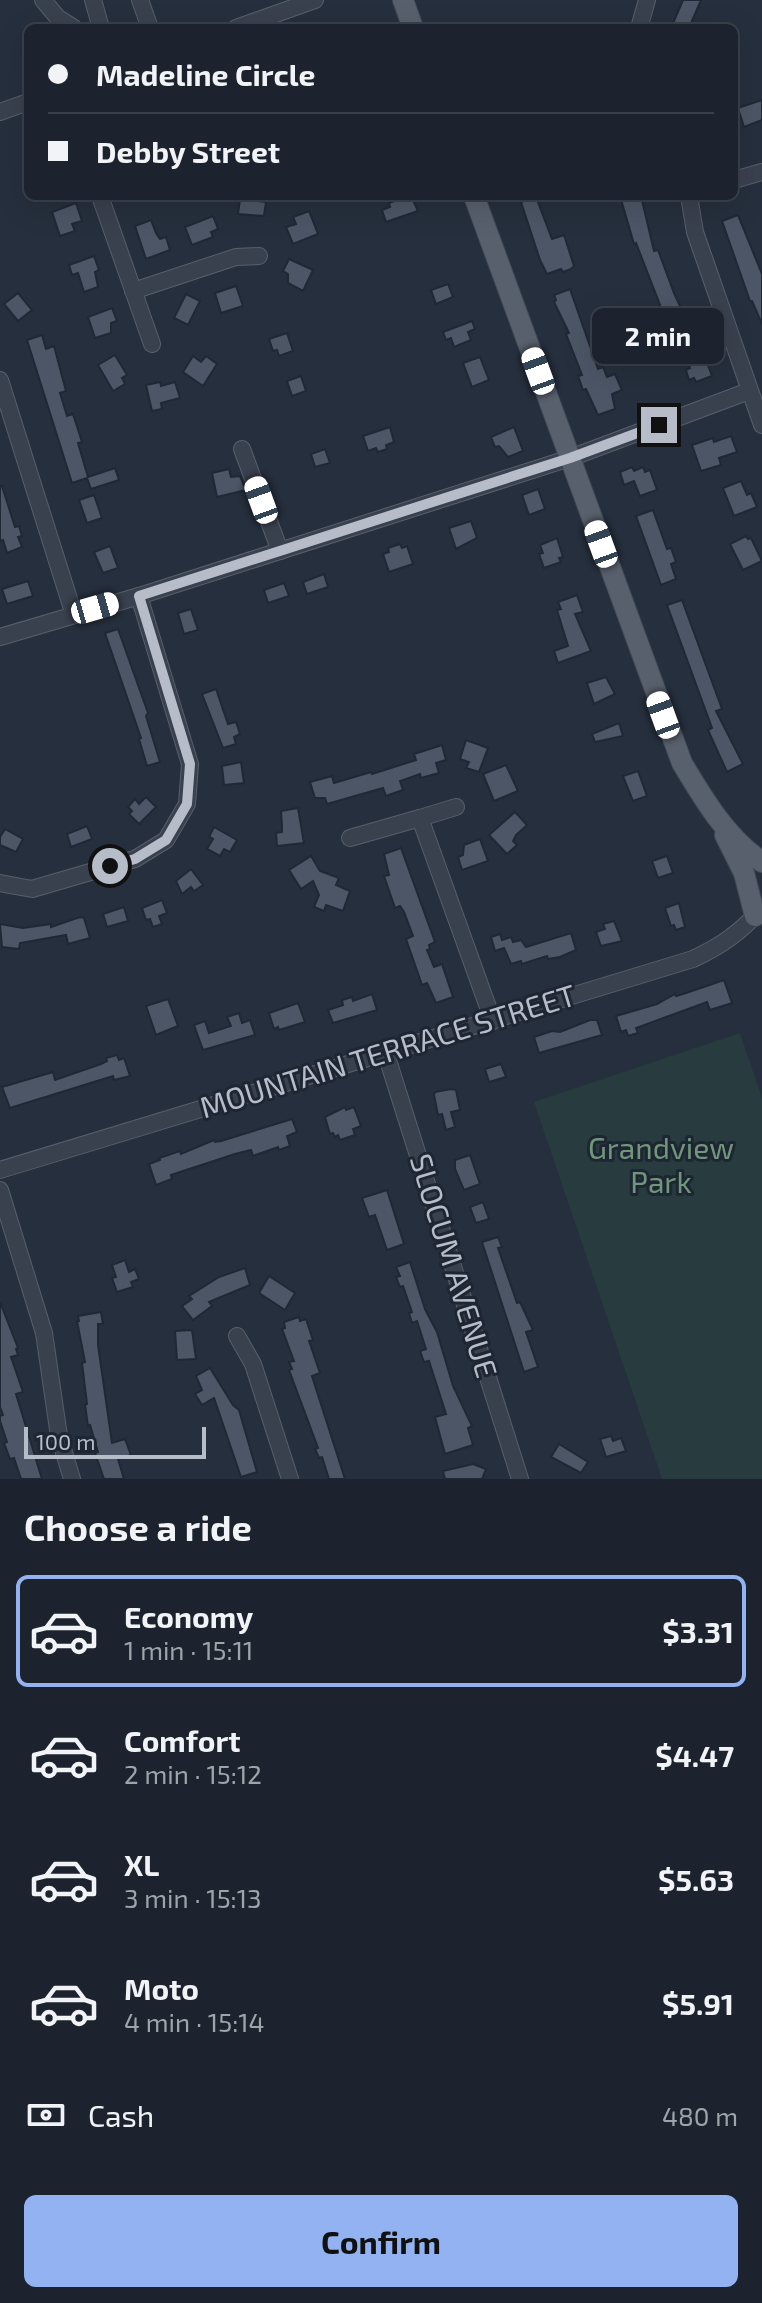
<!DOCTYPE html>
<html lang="en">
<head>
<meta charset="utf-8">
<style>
  body { margin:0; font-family:"Exo 2",sans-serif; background:#292f3a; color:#f1f3f6; height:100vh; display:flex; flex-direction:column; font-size:30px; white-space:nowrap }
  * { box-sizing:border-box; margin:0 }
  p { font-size:26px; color:#a0a4aa }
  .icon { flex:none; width:44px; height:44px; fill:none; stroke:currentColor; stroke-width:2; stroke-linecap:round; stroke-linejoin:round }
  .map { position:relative; height:1479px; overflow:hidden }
  .sheet { display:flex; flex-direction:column; background:#1c232e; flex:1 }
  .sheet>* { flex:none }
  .top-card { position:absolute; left:24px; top:24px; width:714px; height:176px; border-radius:12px; box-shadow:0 8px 32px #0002,0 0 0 2px #3a404a; display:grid; align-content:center; height:176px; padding:0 24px; background:#1c232e }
  .scale { position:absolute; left:24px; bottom:20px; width:182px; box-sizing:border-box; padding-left:8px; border:4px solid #b6bcc8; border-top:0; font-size:22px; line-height:28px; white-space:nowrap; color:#b6bcc8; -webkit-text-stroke:6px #1f2633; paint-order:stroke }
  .end { position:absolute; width:36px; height:36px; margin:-18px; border:10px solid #b6bcc8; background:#111; box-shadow:0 0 0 4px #111 }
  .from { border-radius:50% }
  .bubble { position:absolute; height:56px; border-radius:12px; background:#1c232e; box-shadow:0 8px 32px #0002,0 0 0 2px #3a404a; font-size:26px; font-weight:700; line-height:56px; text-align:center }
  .car { position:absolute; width:24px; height:48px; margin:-24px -12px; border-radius:10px; box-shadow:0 0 6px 2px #0007; background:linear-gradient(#fff 24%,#345 0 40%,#fff 0 76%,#345 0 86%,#fff 0) }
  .top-card b { display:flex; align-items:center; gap:28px; height:76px; font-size:30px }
  .top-card b+b { border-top:2px solid #3a404a }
  .top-card i { width:20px; height:20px; background:#f1f3f6 }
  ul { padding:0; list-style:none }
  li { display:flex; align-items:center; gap:24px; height:112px; margin:0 16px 12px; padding:0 8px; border:4px solid transparent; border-radius:12px }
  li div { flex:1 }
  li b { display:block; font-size:30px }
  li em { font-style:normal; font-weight:700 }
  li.selected { border-color:#92b2f2 }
  li>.icon { width:72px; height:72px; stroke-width:1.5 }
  h2 { padding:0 24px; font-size:36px; line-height:96px }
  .pay { display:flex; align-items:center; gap:20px; height:88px; padding:0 24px; font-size:30px }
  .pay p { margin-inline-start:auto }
  .button { display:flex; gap:16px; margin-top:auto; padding:16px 24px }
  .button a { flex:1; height:92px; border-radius:12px; background:#92b2f2; color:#111; font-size:32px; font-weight:700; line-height:92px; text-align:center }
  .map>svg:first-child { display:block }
  .green { fill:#283b3e }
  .building { fill:#4c5666; stroke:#212835; stroke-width:2 }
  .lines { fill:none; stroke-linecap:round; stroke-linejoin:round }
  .minor-casing { stroke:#585f6b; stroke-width:18 }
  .major-casing { stroke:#434a57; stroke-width:22 }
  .minor { stroke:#3a414e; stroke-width:16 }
  .major { stroke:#58606d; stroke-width:20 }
  .route { stroke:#b6bcc8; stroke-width:10 }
  .labels { text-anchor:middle; stroke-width:6; stroke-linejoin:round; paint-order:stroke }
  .street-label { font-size:30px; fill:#b6bcc8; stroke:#1f2633 }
  .park-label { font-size:30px; fill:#6f987a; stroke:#1f2633 }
</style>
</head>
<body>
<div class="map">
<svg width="762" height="1479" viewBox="0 0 762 1479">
  <rect width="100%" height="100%" fill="#262f3d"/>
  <path class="green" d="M740 1033 762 1098V1479H662L534 1102Z"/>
  <g class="building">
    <path d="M683 0H701L689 28H671Z"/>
    <path d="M762 100V120L744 127 738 108Z"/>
    <path d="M408 196H411L418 211 386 222 382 210 390 207 389 203Z"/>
    <path d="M620 196H641L654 251 658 250 674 293 687 321 669 328 636 243 634 244Z"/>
    <path d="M536 197 552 239 564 235 574 266 571 269 563 272 561 269 547 274 540 260 521 202Z"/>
    <path d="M240 199 266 202 264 216 238 214Z"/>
    <path d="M76 203 82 221 72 224 75 231 60 236 52 212Z"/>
    <path d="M309 211 318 234 293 244 286 227 296 224 293 217Z"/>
    <path d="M738 215 762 274V324L752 301H750L722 221Z"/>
    <path d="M213 216 218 229 211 232 213 237 192 245 185 227Z"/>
    <path d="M151 220 156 233 160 239 166 237 170 250 146 259 135 226Z"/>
    <path d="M94 256 99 270 95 272 98 287 84 292 78 273 72 275 69 265Z"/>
    <path d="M289 259 313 270 303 291 288 283V274L283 271Z"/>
    <path d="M448 284 453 297 436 304 431 290Z"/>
    <path d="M236 286 243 306 221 313 215 293Z"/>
    <path d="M570 289 598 369 603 367 607 377 615 374 622 390 612 394 615 409 598 415 586 389 583 390 578 376 582 375 566 334 569 333 554 302 556 300 554 295Z"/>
    <path d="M18 293 32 310 18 321 4 304Z"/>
    <path d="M186 294 200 301 188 325 174 318Z"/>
    <path d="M112 308 117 321 111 323V333L95 338 88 317Z"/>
    <path d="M472 321 475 329 468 332 471 340 454 347 451 338 446 340 443 332Z"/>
    <path d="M287 333 293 351 279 356 277 350 273 351 269 339Z"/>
    <path d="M42 335 46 349 54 346 66 391 60 393 67 416 73 414 82 442 78 443 88 477 115 468 119 480 91 489 87 478 72 483 27 340Z"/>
    <path d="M701 347 712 376 696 382 694 378 689 380 686 370 690 368 684 353Z"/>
    <path d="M115 355 127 375 122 378 125 384 113 391 98 365Z"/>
    <path d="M193 356 201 362 206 356 217 364 203 386 183 372Z"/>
    <path d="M480 357 489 380 472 387 463 363Z"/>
    <path d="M301 376 306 391 292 396 287 381Z"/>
    <path d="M160 382 161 386 175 382 180 398 161 403 162 409 152 411 146 385Z"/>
    <path d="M390 427 394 442 386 445 387 449 378 452 376 448 368 451 363 436Z"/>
    <path d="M514 427 523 451 508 457 499 446 495 447 491 437Z"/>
    <path d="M731 436 737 452 719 458 721 465 701 471 692 445 713 438 714 442Z"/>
    <path d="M325 449 330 463 315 467 311 454Z"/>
    <path d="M632 467 634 471 643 467 645 472 650 470 657 490 640 496 634 481 624 485 620 472Z"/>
    <path d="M229 469 231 477 240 476 246 490 217 497 212 473Z"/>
    <path d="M741 481 747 495 751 493 757 507 734 516 723 488Z"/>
    <path d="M0 486H2L15 527 19 526 22 536 18 537 22 547 7 553 3 540 0 541Z"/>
    <path d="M538 489 545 509 529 515 522 495Z"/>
    <path d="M94 495 102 518 87 523 79 500Z"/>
    <path d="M653 510 667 549 671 548 676 562 671 564 676 579 661 585 636 516Z"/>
    <path d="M471 521 477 538 456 549 449 528Z"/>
    <path d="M746 536 748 539 751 538 762 561 743 570 730 544Z"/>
    <path d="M557 538 563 557 559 558 561 562 544 568 539 554 543 553 540 545Z"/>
    <path d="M400 544 402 548 407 546 413 564 389 572 383 554 389 552 388 548Z"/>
    <path d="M110 546 118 568 103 573 94 552Z"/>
    <path d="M324 574 328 587 307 594 303 582Z"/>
    <path d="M28 581 33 596 7 604 2 589Z"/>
    <path d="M284 583 289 596 268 603 264 590Z"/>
    <path d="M577 595 583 612 575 614 591 651 558 663 554 651 568 646 557 610 561 609 558 602Z"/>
    <path d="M682 600 722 709 716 711 743 764 727 772 708 730 712 728 667 605Z"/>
    <path d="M191 609 198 630 184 634 178 613Z"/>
    <path d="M118 629 148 713 146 716 160 762 147 766 139 739 141 738 105 633Z"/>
    <path d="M606 677 615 694 594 704 587 683Z"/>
    <path d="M216 689 228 724 236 722 240 734 234 737 236 744 223 748 202 694Z"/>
    <path d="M619 723 623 736 595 742 592 734Z"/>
    <path d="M466 740 488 748 479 772 466 768 469 762 460 759Z"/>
    <path d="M442 745 446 760 436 763 439 773 421 778 420 774 400 781 403 790 386 796 383 788 327 804 325 798H315L310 782 332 776 334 783 371 772 372 774 416 760 414 754Z"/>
    <path d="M241 762 244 783 224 785 222 766Z"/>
    <path d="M506 765 518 791 494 801 483 774Z"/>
    <path d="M638 771 647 796 633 801 623 776Z"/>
    <path d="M146 797 156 807 139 824 129 814 132 811 128 807 135 799 139 804Z"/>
    <path d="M298 808 304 843 277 846 276 833 282 832V826L281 811Z"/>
    <path d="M515 812 527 825 516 835 513 841 517 845 507 854 489 835Z"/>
    <path d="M87 826 92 839 71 847 67 834Z"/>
    <path d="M214 827 237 840 230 852 224 849 220 856 207 849 213 839 209 837Z"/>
    <path d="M5 829 23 839 16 852 0 845V837Z"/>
    <path d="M480 839 488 861 462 870 458 857 463 855 464 845Z"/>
    <path d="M401 848 435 942 429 945 430 949 427 950 434 967 442 964 453 997 436 1003 427 983 422 985 406 939 413 936 404 912 400 906 395 908 384 876 389 875 384 854Z"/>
    <path d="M311 856 320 871 339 878 336 885 350 891 343 911 326 905 324 911 314 907 319 895 313 881 301 889 289 870Z"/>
    <path d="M667 856 673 873 658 878 652 861Z"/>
    <path d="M191 869 203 885 194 891 191 887 182 894 176 881Z"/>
    <path d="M162 900 167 913 159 916 162 924 153 927 150 919 146 920 142 908Z"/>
    <path d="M679 903 685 927 676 930 674 925 671 926 665 908Z"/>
    <path d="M124 907 128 921 107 927 103 914Z"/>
    <path d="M80 917 84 918 90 938 68 944 66 935 20 943 19 949 2 947 0 924 23 928 51 924V927Z"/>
    <path d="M614 921 622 941 601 946 596 932 605 929 603 924Z"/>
    <path d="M571 933 576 950 560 957 548 959 547 956 522 964 521 961 511 964 504 948 495 951 491 937 500 934 502 940 511 937 513 942 521 940 526 947Z"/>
    <path d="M724 980 732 1003 710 1010 707 1002 636 1028 638 1033 628 1036 626 1030 621 1032 616 1016 657 1004 675 994 676 996 683 994Z"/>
    <path d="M372 994 377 1010 333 1023 328 1010 343 1005 342 1000 352 997 353 1001Z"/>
    <path d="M168 999 178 1026 156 1035 146 1006Z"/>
    <path d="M298 1003 305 1022 279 1030 278 1027 274 1029 269 1013Z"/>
    <path d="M239 1013 242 1023 250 1020 255 1035 203 1050 194 1025 205 1021 209 1033 231 1026 227 1017Z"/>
    <path d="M590 1020H597L602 1035 539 1053 534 1037 552 1031 560 1032Z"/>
    <path d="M117 1055 119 1060 124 1058 130 1076 114 1080 113 1076 10 1108 2 1087 53 1072 55 1080 101 1064 107 1061 106 1058Z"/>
    <path d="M501 1064 506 1077 489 1082 485 1069Z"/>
    <path d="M451 1089 456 1090 460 1110 451 1112 455 1127 446 1130 442 1114 438 1115 434 1095 435 1092Z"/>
    <path d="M345 1107 346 1110 354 1107 361 1126 353 1129 355 1135 340 1140 338 1135 335 1137 333 1133 330 1134 325 1117Z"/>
    <path d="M292 1119 297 1132 287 1136 290 1146 279 1150 278 1147 253 1156 251 1150 235 1154 171 1175 172 1179 156 1185 149 1164 160 1160 159 1158 180 1151 181 1154 214 1140 215 1142 221 1141Z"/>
    <path d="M470 1155 480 1184 464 1190 455 1169V1160Z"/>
    <path d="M387 1190 404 1244 387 1250 375 1215 369 1217 362 1198Z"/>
    <path d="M483 1202 489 1219 476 1223 470 1207Z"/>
    <path d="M498 1237 502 1247 498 1248 517 1303 520 1302 533 1330 526 1332 538 1367 524 1372 482 1242Z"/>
    <path d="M125 1260 129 1272 135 1269 139 1279 131 1282 133 1287 117 1292 112 1278 116 1277 112 1265Z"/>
    <path d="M410 1262 425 1309 437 1332 453 1386 472 1426 468 1428 473 1445 445 1454 435 1417 446 1414 429 1361 424 1362 420 1351 426 1349 417 1321 412 1323 409 1313 412 1312 403 1286 400 1287 396 1277 400 1276 396 1267Z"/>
    <path d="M245 1268 250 1285 209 1302 212 1306 193 1320 182 1306 192 1299 189 1296 219 1277Z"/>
    <path d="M269 1276 295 1293 285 1310 259 1293Z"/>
    <path d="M0 1302 18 1348 16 1349 18 1355 11 1357 23 1392 16 1394 42 1479H21L14 1458 10 1459 4 1443 7 1442 0 1421V1416L3 1415 0 1407Z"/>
    <path d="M101 1312 103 1324H98V1345L112 1443 125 1439 131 1455 118 1459 124 1479H104L95 1453 98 1452 90 1425 88 1426 85 1405 87 1404 82 1363 85 1362 77 1321H79L78 1316Z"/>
    <path d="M299 1317 300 1321 306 1319 313 1340 309 1341 320 1373 312 1376 345 1479H329L322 1457 319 1458 315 1449 318 1448 289 1370 292 1369 289 1362 294 1361 282 1329 285 1328 284 1322Z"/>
    <path d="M192 1330 196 1359 177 1360 175 1331Z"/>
    <path d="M210 1368 233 1405 239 1410 257 1472 241 1477 214 1398 202 1405 195 1394 202 1390 196 1376Z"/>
    <path d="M611 1436 613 1441 621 1438 626 1451 606 1457 600 1439Z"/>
    <path d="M559 1444 588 1462 581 1473 551 1457Z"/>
    <path d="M473 1464 486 1469 482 1479H445L443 1471Z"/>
  </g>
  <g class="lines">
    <defs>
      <g id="minor">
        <path d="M43 0 58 18 74 28"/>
        <path d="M93 0 101 28"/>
        <path d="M140 0 150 28"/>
        <path d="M236 28 315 0"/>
        <path d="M639 28 647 0"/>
        <path d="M0 112 28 102"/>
        <path d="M734 180 762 172"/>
        <path d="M100 196 152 344"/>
        <path d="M689 196 695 232 762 425"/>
        <path d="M133 291 236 257 259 256"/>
        <path d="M0 380 74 615"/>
        <path d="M242 449 280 551"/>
        <path d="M0 637 139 596 570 458 749 391"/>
        <path d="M420 818 456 807"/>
        <path d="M350 838 420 818 493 1021"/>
        <path d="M0 883 32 889 135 859 166 840 187 804 190 764 139 596"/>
        <path d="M386 1054 520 1479"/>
        <path d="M0 1170 693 959C721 946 741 932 761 909"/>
        <path d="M0 1190 44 1333 59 1436 72 1479"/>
        <path d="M237 1336 253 1364 290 1479"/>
      </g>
      <g id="major">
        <path d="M403 0 413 28"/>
        <path d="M474 196 682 763C704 800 726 837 762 862"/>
        <path d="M725 835 744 873 755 916"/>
      </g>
    </defs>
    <use href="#minor" class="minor-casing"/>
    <use href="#major" class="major-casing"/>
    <use href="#minor" class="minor"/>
    <use href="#major" class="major"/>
  </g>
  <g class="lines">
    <path class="route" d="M110 866 135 859 166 840 187 804 190 764 139 596 570 458 659 425"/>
  </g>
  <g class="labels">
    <g class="street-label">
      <text transform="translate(388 1052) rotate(-17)" y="10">MOUNTAIN TERRACE STREET</text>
      <text transform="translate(453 1266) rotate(73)" y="10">SLOCUM AVENUE</text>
    </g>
    <g class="park-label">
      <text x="661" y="1159">Grandview<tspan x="661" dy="34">Park</tspan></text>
    </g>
  </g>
</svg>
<div class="scale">100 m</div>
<i class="end from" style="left:110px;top:866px"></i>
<i class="end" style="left:659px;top:425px"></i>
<div class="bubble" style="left:592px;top:308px;width:132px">2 min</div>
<i class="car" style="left:538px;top:371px;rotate:340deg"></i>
<i class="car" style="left:261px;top:500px;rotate:340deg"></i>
<i class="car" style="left:601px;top:544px;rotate:340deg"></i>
<i class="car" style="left:95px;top:608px;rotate:74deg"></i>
<i class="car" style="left:663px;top:715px;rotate:340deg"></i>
<div class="top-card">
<b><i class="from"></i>Madeline Circle</b>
<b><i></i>Debby Street</b>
</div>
</div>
<section class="sheet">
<h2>Choose a ride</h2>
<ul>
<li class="selected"><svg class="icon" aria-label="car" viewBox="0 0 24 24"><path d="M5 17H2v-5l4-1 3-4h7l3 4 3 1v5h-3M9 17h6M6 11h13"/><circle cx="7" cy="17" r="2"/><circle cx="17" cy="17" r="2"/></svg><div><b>Economy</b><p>1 min · 15:11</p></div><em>$3.31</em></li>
<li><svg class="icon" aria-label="car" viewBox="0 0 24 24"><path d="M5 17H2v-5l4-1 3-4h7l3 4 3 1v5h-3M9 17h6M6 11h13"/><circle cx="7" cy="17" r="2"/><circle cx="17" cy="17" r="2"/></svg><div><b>Comfort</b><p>2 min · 15:12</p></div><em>$4.47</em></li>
<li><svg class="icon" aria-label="car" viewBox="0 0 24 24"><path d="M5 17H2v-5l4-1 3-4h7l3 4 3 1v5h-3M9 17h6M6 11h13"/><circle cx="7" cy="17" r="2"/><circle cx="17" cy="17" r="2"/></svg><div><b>XL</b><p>3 min · 15:13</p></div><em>$5.63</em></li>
<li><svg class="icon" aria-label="car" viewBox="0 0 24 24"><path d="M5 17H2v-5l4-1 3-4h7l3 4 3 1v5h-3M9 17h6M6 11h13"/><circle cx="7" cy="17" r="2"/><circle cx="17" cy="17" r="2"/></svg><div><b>Moto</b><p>4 min · 15:14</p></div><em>$5.91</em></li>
</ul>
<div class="pay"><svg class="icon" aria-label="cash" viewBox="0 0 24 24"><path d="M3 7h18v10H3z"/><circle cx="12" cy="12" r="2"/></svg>Cash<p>480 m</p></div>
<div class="button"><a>Confirm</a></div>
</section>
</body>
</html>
